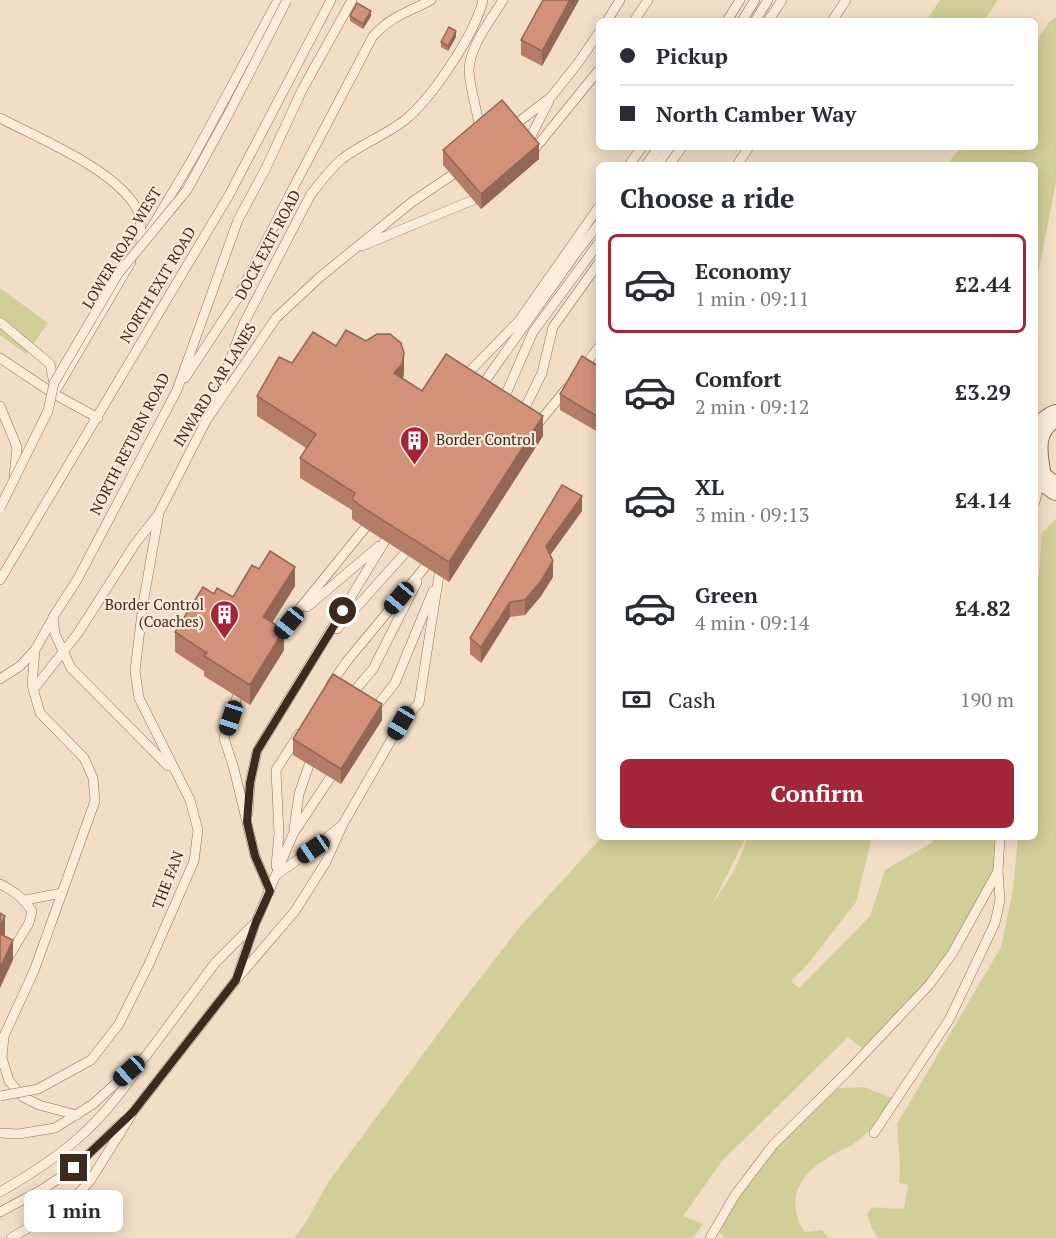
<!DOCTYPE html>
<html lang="en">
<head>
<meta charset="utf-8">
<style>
  body { margin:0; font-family:"PT Serif",serif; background:#f2f2f3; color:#2b2b33; height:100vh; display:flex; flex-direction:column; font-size:22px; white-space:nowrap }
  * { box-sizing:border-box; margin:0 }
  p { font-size:20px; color:#7c7c81 }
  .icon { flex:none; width:33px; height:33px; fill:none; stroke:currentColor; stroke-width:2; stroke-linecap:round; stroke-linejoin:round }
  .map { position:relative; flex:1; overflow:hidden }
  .panel { position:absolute; left:596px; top:162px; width:442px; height:678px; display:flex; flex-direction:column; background:#fff; border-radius:9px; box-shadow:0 3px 15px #0003 }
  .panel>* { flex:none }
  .top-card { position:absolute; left:596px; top:18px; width:442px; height:132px; border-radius:9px; box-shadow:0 3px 15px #0003; display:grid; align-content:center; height:132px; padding:0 24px; background:#fff }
  .end { position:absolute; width:27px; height:27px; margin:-14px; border:8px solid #3e291f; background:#fff; box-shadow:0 0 0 3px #fff }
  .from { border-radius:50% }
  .bubble { position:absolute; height:42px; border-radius:9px; background:#fff; box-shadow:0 3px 15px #0003; font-size:20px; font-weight:700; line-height:42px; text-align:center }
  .car { position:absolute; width:18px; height:36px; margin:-18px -9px; border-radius:8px; box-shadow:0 0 4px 2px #0007; background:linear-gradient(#222 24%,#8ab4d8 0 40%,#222 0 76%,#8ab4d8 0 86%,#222 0) }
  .top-card b { display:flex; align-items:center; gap:21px; height:57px; font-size:22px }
  .top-card b+b { border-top:2px solid #e1e1e2 }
  .top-card i { width:15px; height:15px; background:#2b2b33 }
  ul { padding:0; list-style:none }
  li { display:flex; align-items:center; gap:18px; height:99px; margin:0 12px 9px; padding:0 12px; border:3px solid transparent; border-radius:9px }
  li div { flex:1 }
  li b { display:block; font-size:22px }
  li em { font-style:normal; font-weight:700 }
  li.on { border-color:#a22539 }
  li>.icon { width:54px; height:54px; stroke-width:1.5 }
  h2 { padding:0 24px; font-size:27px; line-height:72px }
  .pay { display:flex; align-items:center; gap:15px; height:66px; padding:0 24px; font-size:22px }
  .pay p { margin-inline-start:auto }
  .cta { display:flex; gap:12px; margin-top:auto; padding:12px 24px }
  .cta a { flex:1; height:69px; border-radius:9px; background:#a22539; color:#fff; font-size:24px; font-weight:700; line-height:69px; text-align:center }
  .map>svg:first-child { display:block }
  .green { fill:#d1cf98 }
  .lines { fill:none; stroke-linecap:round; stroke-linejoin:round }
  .service-casing { stroke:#8f6e5a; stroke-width:10 }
  .tertiary-casing { stroke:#8f6e5a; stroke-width:24 }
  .service { stroke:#fbecda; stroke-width:9 }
  .tertiary { stroke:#fbecda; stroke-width:22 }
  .service-bridge-casing { stroke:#8f6e5a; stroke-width:10; stroke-linecap:butt }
  .service-bridge { stroke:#fbecda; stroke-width:9 }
  .wall { fill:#b57d68 }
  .shaded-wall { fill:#936655 }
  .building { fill:#d29179; stroke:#936655; stroke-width:1.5 }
  .route { stroke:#3e291f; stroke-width:8 }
  .labels { text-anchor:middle; stroke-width:4.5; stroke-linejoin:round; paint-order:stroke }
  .street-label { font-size:15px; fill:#3e291f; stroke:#f8e9d6 }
  .poi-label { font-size:15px; fill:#3e291f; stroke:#f8e9d6; text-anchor:start }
</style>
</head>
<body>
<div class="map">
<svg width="1056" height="1238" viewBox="0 0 1056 1238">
  <rect width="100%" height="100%" fill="#f2dec6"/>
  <g class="green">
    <path d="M940 0H998L984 21H926Z"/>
    <path d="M1056 17V182L1035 290V165H946L962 147H1035V44L1049 22Z"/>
    <path d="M0 288 48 323 26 354 0 335Z"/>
    <path d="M1056 519V1238H878L872 1229 867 1214 871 1208C883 1206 893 1210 904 1208L908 1185 899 1183 900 1165 897 1124 1001 947 1013 890 1018 837H1035V621L1042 533Z"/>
    <path d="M602 837H746L712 905 735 869 748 837H872L856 902 808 964 791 981 799 988 870 916 885 870 933 842 931 837H1000L998 871 929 985 862 1048 848 1037 722 1161 683 1216 703 1224 693 1238H294L306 1222 329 1181 458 1007 518 929Z"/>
    <path d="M864 1087 896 1100C884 1113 872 1130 858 1141 848 1148 836 1152 826 1159 797 1178 786 1200 804 1232L822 1230 829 1238H725L716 1228 773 1145 830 1089Z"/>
  </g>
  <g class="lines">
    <defs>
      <g id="service">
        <path d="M607 21 620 0"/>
        <path d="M634 21 648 0"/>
        <path d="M727 21 740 0"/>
        <path d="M742 21 755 0"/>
        <path d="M755 21 768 0"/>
        <path d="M768 21 782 0"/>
        <path d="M832 21 846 0"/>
        <path d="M0 118C40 139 115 169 137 209 142 217 140 235 141 245"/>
        <path d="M512 127 551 97 578 63 598 34"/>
        <path d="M480 131C478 112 470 90 469 71 469 47 491 20 503 0"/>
        <path d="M527 144 549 101"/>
        <path d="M533 151 598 71"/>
        <path d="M629 165 642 147"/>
        <path d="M646 165 659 147"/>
        <path d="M657 165 670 147"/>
        <path d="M669 165 682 147"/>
        <path d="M737 165 749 147"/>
        <path d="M149 232 194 156 278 0"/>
        <path d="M362 246 473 200"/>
        <path d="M0 322 50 364 54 383"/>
        <path d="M0 358 54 394 98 418"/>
        <path d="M581 370 598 348"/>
        <path d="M464 377 518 322 598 208"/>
        <path d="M185 378 237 299 288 198 373 36C393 15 407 13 431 0"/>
        <path d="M480 388 576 253 598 225"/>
        <path d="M53 395 131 262"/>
        <path d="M502 403 533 332 598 244"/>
        <path d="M213 405 244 323 311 194C321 182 330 169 342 159 361 144 386 135 405 120 432 98 475 34 483 0"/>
        <path d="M0 406 17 447 14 477"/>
        <path d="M521 416 542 373 553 327 598 264"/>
        <path d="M536 426 567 388"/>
        <path d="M1035 502 1040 480"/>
        <path d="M0 580 229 195 331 0"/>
        <path d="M307 607 379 546"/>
        <path d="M53 618 35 650 32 685 40 713 84 758 93 778 95 801 34 971 4 1036 2 1058 9 1081 23 1097 39 1105 77 1115"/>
        <path d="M337 629 405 553"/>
        <path d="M275 639 365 528"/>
        <path d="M0 679 20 666 35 650"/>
        <path d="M331 684 347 661 425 567"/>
        <path d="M243 688 237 697 224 738 234 769 255 856 270 891"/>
        <path d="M33 690 78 633 135 544 157 516"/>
        <path d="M350 696 373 669 417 582"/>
        <path d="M372 712 395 683 433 591"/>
        <path d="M168 766 71 668 55 634 53 617 77 580 177 390 238 220 266 168 302 90 352 0"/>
        <path d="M248 813 250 783 257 751 385 541"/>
        <path d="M294 829 299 794 309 765"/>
        <path d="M276 866 279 834 276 770 299 734"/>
        <path d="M276 875 313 849 341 826"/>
        <path d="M0 884C14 891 23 898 32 911L29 923 8 958"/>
        <path d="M25 900 62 893"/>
        <path d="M149 964 194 861 198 830 190 800 139 698 135 671 143 604 159 513 206 421 276 318 320 277 412 202 452 175"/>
        <path d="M238 974 255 924"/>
        <path d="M0 1133 18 1134 55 1128 93 1104 146 1056 215 963 256 922 293 834 330 778"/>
        <path d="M874 1133 949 1020 995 923 1000 900 998 871 1000 837"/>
        <path d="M0 1192C61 1157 99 1127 138 1068"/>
        <path d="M0 1212 43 1189 74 1168 122 1122"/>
        <path d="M11 1238 49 1216 74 1198 90 1181 133 1112 236 980 295 911 326 862 343 824 401 723 419 703 439 575"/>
        <path d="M710 1238 735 1195 773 1145 848 1071 929 985 952 954 998 871"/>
      </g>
      <path id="tertiary" d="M1056 416C1030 427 1036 455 1040 477L1056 489"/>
    </defs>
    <use href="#service" class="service-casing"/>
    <use href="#tertiary" class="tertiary-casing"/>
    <use href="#service" class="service"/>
    <use href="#tertiary" class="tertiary"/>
    <defs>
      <g id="service-bridge">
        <path d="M0 508 48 411 54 383 118 274 187 190 229 113 287 0"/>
        <path d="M0 1096 38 1089 91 1060 119 1024 149 964"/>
      </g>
    </defs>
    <use href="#service-bridge" class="service-bridge-casing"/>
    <use href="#service-bridge" class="service-bridge"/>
  </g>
  <g class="wall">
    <path d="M543 0H579L542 66 521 55V40Z"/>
    <path d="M350 16H371L363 29 350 21Z"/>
    <path d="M456 37 448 51 441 47V42Z"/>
    <path d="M443 150 539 159 481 209 443 165Z"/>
    <path d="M336 346 404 373 403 379 422 391 543 436 449 582 365 528 352 519V510L300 478V458L306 448 257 416V396L292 363Z"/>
    <path d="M598 366V432L560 410V394Z"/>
    <path d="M582 511 550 555 553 577 541 596 525 615 510 617 481 663 470 654V638Z"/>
    <path d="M259 569 295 586 272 623 284 650 250 705 204 676V671L175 652V632L214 594 233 597Z"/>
    <path d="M382 720 341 784 293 755V739Z"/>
  </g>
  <g class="shaded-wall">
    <path d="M570 0H579L542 66V51Z"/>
    <path d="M371 11V16L363 29V24Z"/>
    <path d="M456 31V37L448 51V46Z"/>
    <path d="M539 144V159L481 209V194Z"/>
    <path d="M404 353V373L402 384 394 373Z"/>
    <path d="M543 416V436L449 582V562Z"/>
    <path d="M582 496V511L546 561V546Z"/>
    <path d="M553 561V577L541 596 525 615V600Z"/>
    <path d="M295 567V586L263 637V617Z"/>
    <path d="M510 602V617L481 663V647Z"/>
    <path d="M284 630V650L250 705V685Z"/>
    <path d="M382 704V720L341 784V769Z"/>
    <path d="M5 916V935L0 947V927Z"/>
    <path d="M13 940V960L0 988V968Z"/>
  </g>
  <g class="building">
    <path d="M543 0H570L542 51 521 40Z"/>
    <path d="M357 3 371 11 363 24 350 16Z"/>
    <path d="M449 27 456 31 448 46 441 42Z"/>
    <path d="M502 100 539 144 481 194 443 150Z"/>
    <path d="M346 330 366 341 377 334H390L401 343 404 353 402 364 394 373 422 391 446 354 543 416 449 562 365 509 352 499 355 493 300 458 316 434 257 396 279 357 292 363 313 332 336 346Z"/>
    <path d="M582 356 598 366V417L560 394Z"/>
    <path d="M562 485 582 496 546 546 553 561 541 581 525 600 510 602 481 647 470 638Z"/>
    <path d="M270 551 295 567 263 617 284 630 250 685 204 656 207 653 175 632 203 587 214 594 217 588 233 597 252 565 259 569Z"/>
    <path d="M333 674 382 704 341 769 293 739Z"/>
    <path d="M0 913 5 916 0 927Z"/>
    <path d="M0 934 13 940 0 968Z"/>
  </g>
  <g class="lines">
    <path class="route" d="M74 1168 133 1112 236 980 256 922 270 891 255 856 247 822 250 783 257 751 343 611"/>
  </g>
  <defs>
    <symbol id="building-pin" viewBox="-11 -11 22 30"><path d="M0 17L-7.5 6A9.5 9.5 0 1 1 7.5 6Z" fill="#a22539" stroke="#f8e9d6"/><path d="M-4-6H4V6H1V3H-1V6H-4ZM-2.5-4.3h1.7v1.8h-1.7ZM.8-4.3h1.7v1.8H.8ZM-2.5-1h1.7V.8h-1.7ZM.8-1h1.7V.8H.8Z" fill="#fff"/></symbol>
  </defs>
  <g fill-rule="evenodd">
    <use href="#building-pin" x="398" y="424" width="33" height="45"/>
    <use href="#building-pin" x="208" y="598" width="33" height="45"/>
  </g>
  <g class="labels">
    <g class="street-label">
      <text transform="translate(268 245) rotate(-62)" y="5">DOCK EXIT ROAD</text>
      <text transform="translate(122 248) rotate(-59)" y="5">LOWER ROAD WEST</text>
      <text transform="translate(158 285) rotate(-59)" y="5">NORTH EXIT ROAD</text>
      <text transform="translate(215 385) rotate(-58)" y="5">INWARD CAR LANES</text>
      <text transform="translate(130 444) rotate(-63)" y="5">NORTH RETURN ROAD</text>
      <text transform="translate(168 880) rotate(-69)" y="5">THE FAN</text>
    </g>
    <g class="poi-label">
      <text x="436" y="445">Border Control</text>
      <text x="204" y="610" text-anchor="end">Border Control<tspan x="204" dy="17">(Coaches)</tspan></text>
    </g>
  </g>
</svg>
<i class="end from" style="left:343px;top:611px"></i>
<i class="end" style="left:74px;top:1168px"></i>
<div class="bubble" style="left:24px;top:1190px;width:99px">1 min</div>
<i class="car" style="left:399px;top:598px;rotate:220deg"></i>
<i class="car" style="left:289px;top:623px;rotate:219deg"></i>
<i class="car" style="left:231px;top:718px;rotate:198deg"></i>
<i class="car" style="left:401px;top:723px;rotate:210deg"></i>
<i class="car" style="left:313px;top:849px;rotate:236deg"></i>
<i class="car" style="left:129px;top:1071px;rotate:228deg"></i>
<div class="top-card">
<b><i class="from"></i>Pickup</b>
<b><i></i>North Camber Way</b>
</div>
<section class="panel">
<h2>Choose a ride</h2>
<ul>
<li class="on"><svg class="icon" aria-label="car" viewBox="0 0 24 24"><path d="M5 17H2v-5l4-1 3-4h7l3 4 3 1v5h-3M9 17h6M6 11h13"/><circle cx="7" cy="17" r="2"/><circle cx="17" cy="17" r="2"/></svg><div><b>Economy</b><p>1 min · 09:11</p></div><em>£2.44</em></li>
<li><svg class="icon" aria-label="car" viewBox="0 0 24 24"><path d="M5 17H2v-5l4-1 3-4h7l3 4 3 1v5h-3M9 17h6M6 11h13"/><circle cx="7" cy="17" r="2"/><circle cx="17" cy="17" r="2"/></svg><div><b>Comfort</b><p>2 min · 09:12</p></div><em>£3.29</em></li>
<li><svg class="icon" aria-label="car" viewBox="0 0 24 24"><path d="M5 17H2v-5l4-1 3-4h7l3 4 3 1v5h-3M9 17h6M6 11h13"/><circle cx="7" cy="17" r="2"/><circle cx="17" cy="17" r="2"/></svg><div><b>XL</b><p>3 min · 09:13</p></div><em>£4.14</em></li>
<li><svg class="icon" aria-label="car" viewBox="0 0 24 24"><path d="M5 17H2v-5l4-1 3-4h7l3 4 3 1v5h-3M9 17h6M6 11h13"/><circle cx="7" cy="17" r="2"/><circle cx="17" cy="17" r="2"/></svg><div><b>Green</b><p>4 min · 09:14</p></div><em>£4.82</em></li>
</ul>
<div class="pay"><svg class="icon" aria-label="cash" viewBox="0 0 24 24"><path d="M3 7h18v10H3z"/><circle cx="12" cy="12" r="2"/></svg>Cash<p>190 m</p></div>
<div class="cta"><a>Confirm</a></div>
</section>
</div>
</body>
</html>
